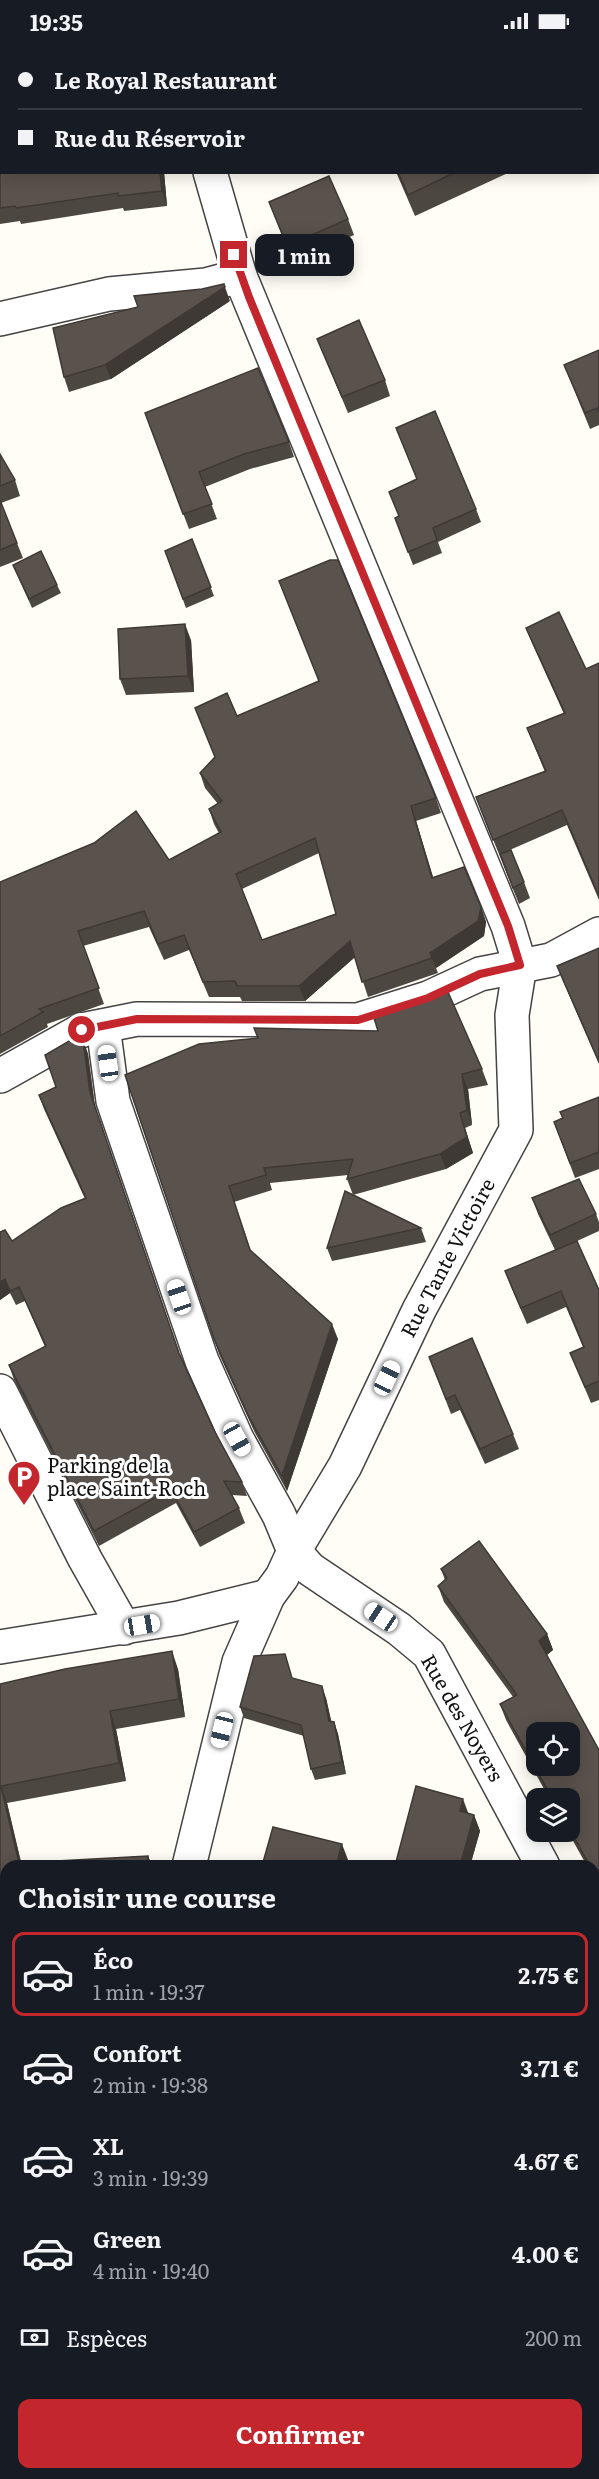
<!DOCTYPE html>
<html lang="fr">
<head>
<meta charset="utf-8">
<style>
  body { margin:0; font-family:Literata,serif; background:#242831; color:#f1f3f6; height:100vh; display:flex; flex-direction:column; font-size:22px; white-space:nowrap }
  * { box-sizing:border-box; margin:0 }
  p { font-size:20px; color:#9ea1a6 }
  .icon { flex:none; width:33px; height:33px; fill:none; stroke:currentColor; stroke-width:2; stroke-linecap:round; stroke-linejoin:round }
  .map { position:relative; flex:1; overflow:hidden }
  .side { position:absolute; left:0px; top:1818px; width:600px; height:620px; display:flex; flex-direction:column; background:#171b24; border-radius:18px 18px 0 0; box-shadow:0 3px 15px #0003 }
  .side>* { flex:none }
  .banner { position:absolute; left:0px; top:0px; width:600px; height:132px; box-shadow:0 3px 15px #0003; display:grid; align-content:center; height:132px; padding:0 18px; background:#171b24 }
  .controls { position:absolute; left:526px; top:1680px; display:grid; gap:12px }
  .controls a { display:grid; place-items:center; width:54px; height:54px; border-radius:12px; background:#171b24; box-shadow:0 3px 15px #0003; font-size:30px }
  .end { position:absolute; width:27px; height:27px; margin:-14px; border:8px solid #c4262e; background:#fff; box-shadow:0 0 0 3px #fff }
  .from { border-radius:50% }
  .bubble { position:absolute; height:42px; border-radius:12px; background:#171b24; box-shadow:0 3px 15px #0003; font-size:20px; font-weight:700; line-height:42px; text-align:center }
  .car { position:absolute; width:18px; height:36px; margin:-18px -9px; border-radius:8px; box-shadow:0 0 4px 2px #0007; background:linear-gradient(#fff 24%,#345 0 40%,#fff 0 76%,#345 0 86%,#fff 0) }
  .banner b { display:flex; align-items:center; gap:21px; height:57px; font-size:22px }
  .banner b+b { border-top:2px solid #363941 }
  .banner i { width:15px; height:15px; background:#f1f3f6 }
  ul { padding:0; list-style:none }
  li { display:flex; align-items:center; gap:18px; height:84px; margin:0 12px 9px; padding:0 6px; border:3px solid transparent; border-radius:12px }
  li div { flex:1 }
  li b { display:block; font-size:22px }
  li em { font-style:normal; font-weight:700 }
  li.current { border-color:#c4262e }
  li>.icon { width:54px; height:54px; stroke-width:1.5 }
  h2 { padding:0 18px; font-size:27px; line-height:72px }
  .pay { display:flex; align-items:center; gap:15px; height:66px; padding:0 18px; font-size:22px }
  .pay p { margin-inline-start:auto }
  .button { display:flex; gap:12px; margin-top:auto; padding:12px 18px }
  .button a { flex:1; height:69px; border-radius:12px; background:#c4262e; color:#fff; font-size:24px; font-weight:700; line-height:69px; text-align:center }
  .status { display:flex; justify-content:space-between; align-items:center; height:42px; padding:0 30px; background:#171b24; direction:ltr }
  .status svg { height:16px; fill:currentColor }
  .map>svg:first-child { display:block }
  .green { fill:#d5ebbd }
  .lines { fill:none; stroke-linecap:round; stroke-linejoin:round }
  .street-casing { stroke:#444; stroke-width:36 }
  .street { stroke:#fff; stroke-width:33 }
  .wall { fill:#4d4742; fill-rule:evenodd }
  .shaded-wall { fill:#3f3936 }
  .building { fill:#5a524d; stroke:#3f3936; stroke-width:1.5; fill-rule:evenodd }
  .route { stroke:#c4262e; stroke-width:8 }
  .labels { text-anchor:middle; stroke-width:6; stroke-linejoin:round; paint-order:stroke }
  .street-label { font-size:20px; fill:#111; stroke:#fff }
  .poi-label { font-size:20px; fill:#111; stroke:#fff; text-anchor:start }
</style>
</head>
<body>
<div class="status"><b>19:35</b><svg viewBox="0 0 49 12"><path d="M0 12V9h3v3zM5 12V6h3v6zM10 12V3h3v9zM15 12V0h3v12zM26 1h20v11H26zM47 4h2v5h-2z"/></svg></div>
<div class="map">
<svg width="599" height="2437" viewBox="0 0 599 2437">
  <rect width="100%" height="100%" fill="#fffdf5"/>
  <path class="green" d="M599 2052V2309H594V2053Z"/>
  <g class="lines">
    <defs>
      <g id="street">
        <path d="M178 0V2"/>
        <path d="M309 2 310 0"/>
        <path d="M0 277 109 252 206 243 240 234"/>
        <path d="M103 984 113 1059 202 1319 237 1397 279 1473 294 1509 310 1527 399 1587 429 1612 543 1824"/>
        <path d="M0 1034 82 988 137 977 358 978 428 956 480 932 551 918 599 892"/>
        <path d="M0 1349 85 1517 124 1586"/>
        <path d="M0 1605 179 1576 268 1554"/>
        <path d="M189 1824 239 1620 268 1554 282 1535 294 1509 345 1424 419 1268 516 1088 512 973 520 923 508 884 240 234 210 130"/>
        <path d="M594 1908 599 1917"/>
        <path d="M594 2337H599"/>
        <path d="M109 2432 111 2437"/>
      </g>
    </defs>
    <use href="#street" class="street-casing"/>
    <use href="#street" class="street"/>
  </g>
  <g class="wall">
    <path d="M36 0H160L159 1 153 2H36Z"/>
    <path d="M0 109 164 130 167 164 124 169 123 166 21 182 20 179 0 182Z"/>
    <path d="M396 130H510L415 174Z"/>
    <path d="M269 160 348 177 354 193 293 220Z"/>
    <path d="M230 259 111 337 69 350 64 335Z"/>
    <path d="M317 297 385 338 390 354 348 371Z"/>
    <path d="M599 308V383L590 387 564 323Z"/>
    <path d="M145 371 289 400 294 415 250 427 205 445 217 477 189 487Z"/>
    <path d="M396 386 476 467 481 480 438 500 442 511 413 523 395 476 398 474 417 438Z"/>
    <path d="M0 412 15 438 20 454 1 461 23 516 0 525Z"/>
    <path d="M192 497 214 554 186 566 165 509Z"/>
    <path d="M13 523 57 543 61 551 32 566Z"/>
    <path d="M279 539 436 756 441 771 416 779 433 836 481 865 486 880 484 894 436 926 438 931 368 955 355 915 305 959H242L240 955H209L189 908 164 918 149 885 83 904 104 962 47 982 48 985 0 1012V840L169 818 219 791 214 782 209 767 218 762 205 746 200 731 215 716 195 666 237 674 319 639ZM319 811 336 872 262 898 242 847Z"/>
    <path d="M526 586 586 627 599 621V858L567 783 503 811 524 840 530 856 519 862 476 755 545 730 527 686 564 672 532 601Z"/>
    <path d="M191 598 194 650 126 653 120 637Z"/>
    <path d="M599 906V1022L563 939 557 924Z"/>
    <path d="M83 998 88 1012 95 1065 180 1314 215 1390 242 1440 247 1454 232 1453 239 1466 245 1481 200 1505 176 1461 99 1504 14 1338 9 1323 45 1305 25 1259 16 1263 10 1251 0 1258V1190L12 1199 85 1157 44 1067 39 1053 56 1045Z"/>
    <path d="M482 1027 488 1043 468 1047 472 1083 465 1086 473 1111 446 1127 353 1153 421 1186 426 1200 332 1219 327 1206 353 1153 347 1137 348 1133 270 1141 272 1148 234 1160 251 1209 338 1297 287 1449 254 1389 219 1312 125 1033Z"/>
    <path d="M599 1055V1127L575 1136 554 1080 562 1076 560 1070Z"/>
    <path d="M532 1156 596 1172 599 1180V1189L577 1199 599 1248V1358L591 1361 570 1311 583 1305 566 1265 527 1282 511 1245 505 1229 555 1208 538 1172Z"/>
    <path d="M429 1315 513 1392 519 1407 485 1422 460 1368 451 1372Z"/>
    <path d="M441 1527 547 1592 553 1608 547 1613 599 1708V1846L594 1837V1824H587L568 1790H570V1756H549L506 1678 500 1662 513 1655 444 1560 438 1544 445 1538Z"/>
    <path d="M178 1627 185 1675 116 1687 126 1739 7 1761 21 1821 148 1814 152 1824H6V1967L0 1966V1642Z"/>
    <path d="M293 1636 326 1656 331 1679 334 1680 338 1692 346 1732 315 1738 311 1727 304 1694 244 1676 240 1665Z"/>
    <path d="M468 1771 474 1773 480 1789 470 1824H398L396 1820Z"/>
    <path d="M594 1964 599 1973V2000L598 2001 599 2005V2014L594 2017Z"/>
    <path d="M6 1995V2102L0 2103V1996Z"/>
    <path d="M6 2159V2288H0V2185L2 2184Z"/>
  </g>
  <g class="shaded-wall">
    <path d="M160 130H164L167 164 162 149Z"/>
    <path d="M225 245 230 259 111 337 105 323Z"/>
    <path d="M185 582 191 598 194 650 188 634Z"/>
    <path d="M411 764 416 779 438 851 432 836Z"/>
    <path d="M481 865 486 880 484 894 436 926 430 911Z"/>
    <path d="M350 899 355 915 305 959 299 944Z"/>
    <path d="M83 998 88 1012 95 1065 90 1050Z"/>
    <path d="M462 1032 468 1047 472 1083 467 1068Z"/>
    <path d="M460 1071 473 1111 446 1127 440 1112Z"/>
    <path d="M5 1237 10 1251 0 1258V1240Z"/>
    <path d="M332 1282 338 1297 287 1449 282 1434Z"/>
    <path d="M547 1592 553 1608 544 1615 539 1599Z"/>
    <path d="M172 1609 178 1627 185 1675 179 1657Z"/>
    <path d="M322 1644 326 1656 334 1691 329 1679Z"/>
    <path d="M110 1669 116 1687 126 1739 119 1721Z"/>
    <path d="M334 1680 338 1692 346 1732 342 1720Z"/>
    <path d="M1 1744 7 1761 22 1824H20Z"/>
    <path d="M463 1757 469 1773 460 1769Z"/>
    <path d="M474 1773 480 1789 470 1824H460Z"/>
    <path d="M342 1802 350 1823 349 1824H336Z"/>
    <path d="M148 1814 152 1824H147Z"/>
    <path d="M599 1974V2000L598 2001 594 1992V1977Z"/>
  </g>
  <g class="building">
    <rect x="36" y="0" width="84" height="2"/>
    <path d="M0 109H2V130H160L162 149 118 154V151L16 166 15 164 0 166Z"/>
    <path d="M398 130H456L408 153Z"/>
    <path d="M329 134 348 177 287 204 269 160Z"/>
    <path d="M224 242 225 245 105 323 64 335 53 286 138 265 134 254 202 247Z"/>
    <path d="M359 278 385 338 342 355 317 297Z"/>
    <path d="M599 308V370L597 366 585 371 564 323Z"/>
    <path d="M258 326 289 400 244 412 199 430 212 462 183 472 145 371Z"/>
    <path d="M435 369 476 467 433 486 437 498 408 510 395 476 399 474 389 450 417 437 396 386Z"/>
    <path d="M0 412 15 438 0 444Z"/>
    <path d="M0 458 17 501 0 508Z"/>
    <path d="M192 497 211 545 183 557 165 509Z"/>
    <path d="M41 509 57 543 29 557 13 523Z"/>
    <path d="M330 518H338L436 756 411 764 432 836 464 825 481 865 478 879 430 911 432 916 362 940 350 899 299 944H237L235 939 203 940 184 893 158 902 144 869 78 889 99 946 39 967 43 970 0 994V840L94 801 136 769 169 818 221 790 209 767 222 759 200 731 215 715 195 666 227 651 237 674 319 639 279 539ZM315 796 336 872 262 898 236 832Z"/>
    <path d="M559 570 586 627 599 621V851L598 852 562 768 493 798 476 755 546 729 527 686 565 671 526 586Z"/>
    <path d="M185 582 188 634 120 637 118 587Z"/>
    <path d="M511 808 524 840 513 846 500 812Z"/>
    <path d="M599 906V1020L557 924Z"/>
    <path d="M448 950 482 1027 462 1032 467 1068 460 1071 467 1095 440 1112 347 1137 353 1117 264 1126 266 1133 229 1144 250 1208 332 1282 282 1434 248 1373 214 1297 125 1033 199 1002 258 996 254 986 378 989 374 976Z"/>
    <path d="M78 994 83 998 90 1050 179 1311 215 1390 242 1440 224 1439 239 1466 194 1490 171 1447 94 1489 9 1323 46 1304 19 1245 10 1249 5 1237 0 1240V1190L5 1188 12 1199 61 1166 86 1156 39 1053 56 1045 45 1013Z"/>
    <path d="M599 1055V1110L570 1121 554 1080 563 1076 560 1070Z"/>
    <path d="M579 1137 596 1172 550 1193 532 1156Z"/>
    <path d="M345 1149 421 1186 327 1206Z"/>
    <path d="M577 1199 599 1248V1339L585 1345 570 1311 584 1305 561 1249 521 1266 505 1229Z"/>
    <path d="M472 1296 513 1392 480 1407 455 1353 446 1357 429 1315Z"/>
    <path d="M479 1499 547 1592 539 1599 599 1708V1840L594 1831V1824H590L570 1788V1756H552L500 1662 517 1653 438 1544 447 1536 441 1527ZM537 1690H570V1724H537Z"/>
    <path d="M172 1609 179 1657 110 1669 119 1721 1 1744 19 1821 148 1814 147 1824H6V1949H0V1642L65 1627Z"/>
    <path d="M285 1612 292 1636 322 1644 329 1679 334 1680 342 1720 311 1727 301 1683 240 1665 254 1614Z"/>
    <path d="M416 1744 463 1757 460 1769 474 1773 460 1824H411L396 1820Z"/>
    <path d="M273 1785 342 1802 336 1824H262Z"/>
    <path d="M594 1964 599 1973 594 1977Z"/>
    <path d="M6 1995V2084L0 2085V1996Z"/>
    <path d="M6 2159V2269L0 2270V2185L2 2184 1 2161Z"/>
    <path d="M0 2334H6V2432H81L83 2437H0Z"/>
    <path d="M594 2363H599V2437H361V2432H594Z"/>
  </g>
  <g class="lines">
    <path class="route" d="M82 988 137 977 358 978 428 956 480 932 520 923 508 884 249 255 234 213"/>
  </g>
  <defs>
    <symbol id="parking-pin" viewBox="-11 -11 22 30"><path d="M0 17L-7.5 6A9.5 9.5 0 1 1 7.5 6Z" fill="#c4262e" stroke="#fff"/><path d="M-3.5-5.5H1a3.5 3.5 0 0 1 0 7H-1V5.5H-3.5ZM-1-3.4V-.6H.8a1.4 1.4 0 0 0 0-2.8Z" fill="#fff"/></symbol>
  </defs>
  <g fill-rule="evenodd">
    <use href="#parking-pin" x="5" y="1416" width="38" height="52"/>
  </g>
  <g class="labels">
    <g class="street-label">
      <text transform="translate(448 1216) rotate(-62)" y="7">Rue Tante Victoire</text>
      <text transform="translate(462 1676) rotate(60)" y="7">Rue des Noyers</text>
    </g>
    <g class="poi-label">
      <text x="47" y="1431">Parking de la<tspan x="47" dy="23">place Saint-Roch</tspan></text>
    </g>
  </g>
</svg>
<div class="controls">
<a><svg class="icon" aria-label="locate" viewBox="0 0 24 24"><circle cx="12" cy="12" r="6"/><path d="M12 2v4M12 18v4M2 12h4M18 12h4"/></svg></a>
<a><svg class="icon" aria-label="layers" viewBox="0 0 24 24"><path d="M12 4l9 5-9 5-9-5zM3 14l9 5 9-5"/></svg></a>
</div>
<i class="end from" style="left:82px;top:988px"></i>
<i class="end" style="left:234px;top:213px"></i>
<div class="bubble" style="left:255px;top:192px;width:99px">1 min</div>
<i class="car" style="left:108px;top:1021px;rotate:352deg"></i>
<i class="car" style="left:179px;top:1255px;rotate:341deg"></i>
<i class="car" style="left:387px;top:1336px;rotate:25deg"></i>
<i class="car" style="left:237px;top:1397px;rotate:151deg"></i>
<i class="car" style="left:381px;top:1575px;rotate:304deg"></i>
<i class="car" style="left:142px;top:1583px;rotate:80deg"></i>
<i class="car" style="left:222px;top:1688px;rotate:194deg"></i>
<div class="banner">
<b><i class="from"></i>Le Royal Restaurant</b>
<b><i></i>Rue du Réservoir</b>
</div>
<section class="side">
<h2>Choisir une course</h2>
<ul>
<li class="current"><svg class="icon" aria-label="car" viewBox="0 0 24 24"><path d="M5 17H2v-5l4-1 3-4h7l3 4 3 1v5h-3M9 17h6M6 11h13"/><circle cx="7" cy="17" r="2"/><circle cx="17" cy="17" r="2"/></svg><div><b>Éco</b><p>1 min · 19:37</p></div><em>2.75 €</em></li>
<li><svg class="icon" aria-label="car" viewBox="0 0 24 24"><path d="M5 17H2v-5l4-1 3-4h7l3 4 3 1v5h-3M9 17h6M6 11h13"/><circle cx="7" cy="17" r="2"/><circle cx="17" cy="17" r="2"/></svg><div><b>Confort</b><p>2 min · 19:38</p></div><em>3.71 €</em></li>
<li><svg class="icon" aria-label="car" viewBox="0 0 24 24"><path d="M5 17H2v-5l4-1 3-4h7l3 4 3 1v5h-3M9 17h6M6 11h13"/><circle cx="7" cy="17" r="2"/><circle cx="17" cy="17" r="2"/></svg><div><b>XL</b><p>3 min · 19:39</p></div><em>4.67 €</em></li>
<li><svg class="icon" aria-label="car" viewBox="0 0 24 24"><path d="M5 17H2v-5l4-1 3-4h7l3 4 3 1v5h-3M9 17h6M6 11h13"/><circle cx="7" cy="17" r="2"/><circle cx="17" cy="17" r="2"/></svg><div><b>Green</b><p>4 min · 19:40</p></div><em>4.00 €</em></li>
</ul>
<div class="pay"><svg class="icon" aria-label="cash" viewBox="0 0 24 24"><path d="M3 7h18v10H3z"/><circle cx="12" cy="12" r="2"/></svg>Espèces<p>200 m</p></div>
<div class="button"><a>Confirmer</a></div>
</section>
</div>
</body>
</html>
